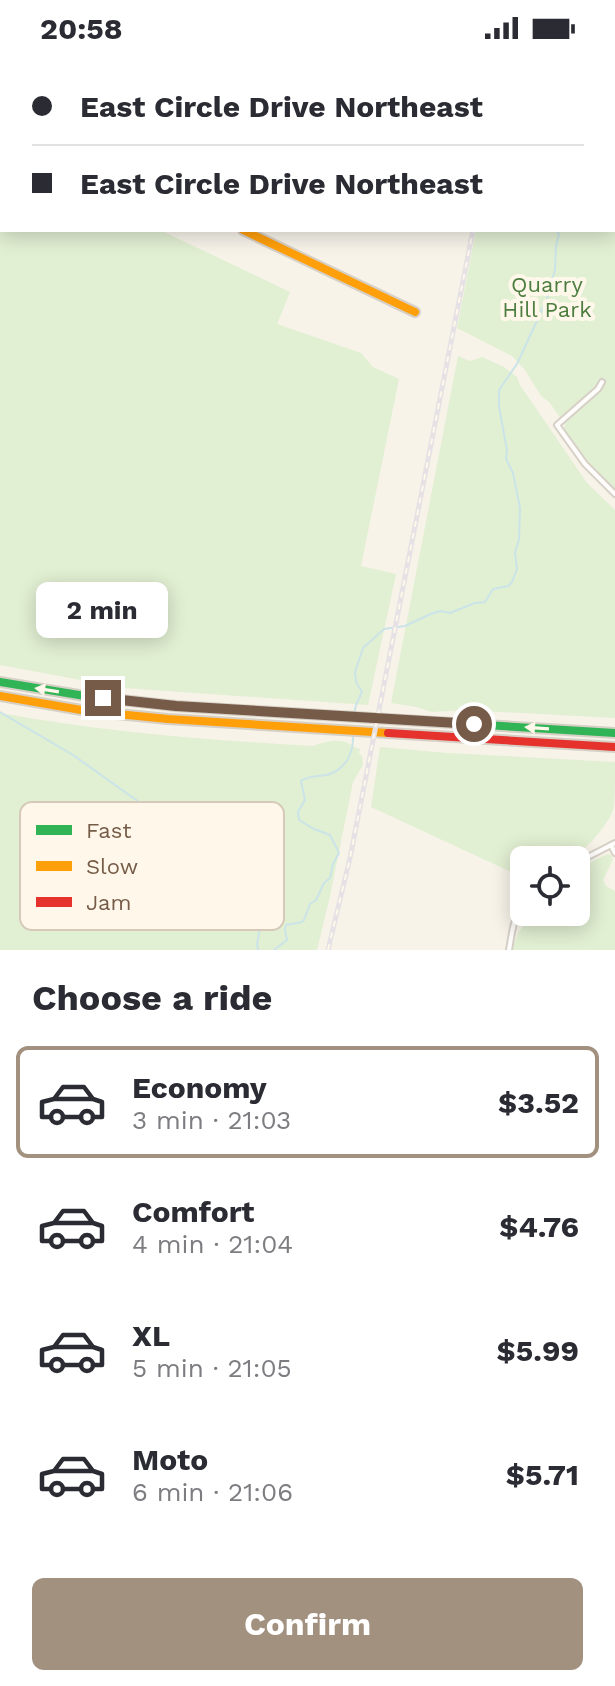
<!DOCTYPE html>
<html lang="en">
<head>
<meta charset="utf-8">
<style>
  body { margin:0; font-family:"Work Sans",sans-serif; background:#f2f2f3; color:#2b2b33; height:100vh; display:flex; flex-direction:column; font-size:30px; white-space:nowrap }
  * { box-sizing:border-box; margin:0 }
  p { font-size:26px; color:#7c7c81 }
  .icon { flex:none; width:44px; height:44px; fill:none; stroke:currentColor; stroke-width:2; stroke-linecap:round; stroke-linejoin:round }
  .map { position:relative; height:894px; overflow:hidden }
  .panel { display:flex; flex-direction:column; background:#fff; flex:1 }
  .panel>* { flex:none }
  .guide { position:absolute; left:0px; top:0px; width:616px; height:176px; box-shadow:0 4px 20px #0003; display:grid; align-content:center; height:176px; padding:0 32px; background:#fff }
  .tools { position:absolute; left:510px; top:790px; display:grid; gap:16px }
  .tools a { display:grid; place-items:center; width:80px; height:80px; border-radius:12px; background:#fff; box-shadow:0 4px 20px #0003; font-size:40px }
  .end { position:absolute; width:36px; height:36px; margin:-18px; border:10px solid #765c48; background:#fff; box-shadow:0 0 0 4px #fff }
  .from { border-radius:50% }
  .bubble { position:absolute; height:56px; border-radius:12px; background:#fff; box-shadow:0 4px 20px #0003; font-size:26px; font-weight:700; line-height:56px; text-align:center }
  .guide b { display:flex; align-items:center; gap:28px; height:76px; font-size:30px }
  .guide b+b { border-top:2px solid #e1e1e2 }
  .guide i { width:20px; height:20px; background:#2b2b33 }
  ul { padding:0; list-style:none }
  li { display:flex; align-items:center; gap:24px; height:112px; margin:0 16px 12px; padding:0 16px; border:4px solid transparent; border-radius:12px }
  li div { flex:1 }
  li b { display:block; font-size:30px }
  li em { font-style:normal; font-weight:700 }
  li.active { border-color:#a39180 }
  li>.icon { width:72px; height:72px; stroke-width:1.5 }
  h2 { padding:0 32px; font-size:36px; line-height:96px }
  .action { display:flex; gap:16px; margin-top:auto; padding:16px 32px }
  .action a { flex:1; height:92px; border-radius:12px; background:#a39180; color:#fff; font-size:32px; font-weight:700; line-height:92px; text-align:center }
  .status { display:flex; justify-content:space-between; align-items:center; height:56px; padding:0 40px; background:#fff; direction:ltr }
  .status svg { height:22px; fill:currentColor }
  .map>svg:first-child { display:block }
  .green { fill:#e1efd2 }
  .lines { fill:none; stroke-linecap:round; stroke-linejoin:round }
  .stream { stroke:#cae4e8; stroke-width:2 }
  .street-casing { stroke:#d6d0c7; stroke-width:8 }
  .fast-casing { stroke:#d7d0c7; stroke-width:12 }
  .slow-casing { stroke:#d7d0c7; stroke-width:12 }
  .jam-casing { stroke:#d7d0c7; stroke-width:12 }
  .street { stroke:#fefdfc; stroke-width:4 }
  .fast { stroke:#30b455; stroke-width:8 }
  .slow { stroke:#ff9f0a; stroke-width:8 }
  .jam { stroke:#e5322d; stroke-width:8 }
  .rail-casing { stroke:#e5e1e5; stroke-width:5 }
  .rail { stroke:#fff8ea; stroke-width:2; stroke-dasharray:6; stroke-linecap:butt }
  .oneway { fill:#fff8ea }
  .route { stroke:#765c48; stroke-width:10 }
  .labels { text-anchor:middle; stroke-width:8; stroke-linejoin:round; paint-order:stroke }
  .park-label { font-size:22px; fill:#4c7d3f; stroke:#fff8ea }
  .key { fill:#fff8ea; stroke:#d6c9b9; stroke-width:2 }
  .key-label { font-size:22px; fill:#765c48 }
</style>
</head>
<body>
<div class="status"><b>20:58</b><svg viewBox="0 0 49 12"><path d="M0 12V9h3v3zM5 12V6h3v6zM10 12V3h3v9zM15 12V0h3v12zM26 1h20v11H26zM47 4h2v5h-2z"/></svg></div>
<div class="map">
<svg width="615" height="894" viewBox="0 0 615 894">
  <rect width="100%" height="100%" fill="#f7f3e9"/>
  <g class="green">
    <path d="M511 0H615V435L595 414 567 379 564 372 565 368 549 346 541 340 525 314 512 300 457 272 476 174H614V2H511Z"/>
    <path d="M0 97 2 98V174H160L290 236 277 268 361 297 373 311 399 323 361 510 396 518 368 649 124 632 0 609Z"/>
    <path d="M458 300 470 305 482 301 504 311 517 321 520 329 587 427 615 454V662L463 654 432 656 416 651 391 647Z"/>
    <path d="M0 657C104 676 208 684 313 690 322 686 338 682 348 687 352 689 355 692 360 693L359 697 362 700 363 709 353 726 330 840 317 894H0Z"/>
    <path d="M380 691 448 697 615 706C615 720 615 738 614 751 609 769 586 793 571 804H524V822L371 751Z"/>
    <path d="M608 798 611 799 613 803 603 824 606 830 615 835V894H512L518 877 533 856H576C576 820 572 813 608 798Z"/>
  </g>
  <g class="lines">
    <g class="stream">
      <path d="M527 2V0"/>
      <path d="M614 158 615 159"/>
      <path d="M0 656 73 699 146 751 177 778 203 790 221 814 251 830 261 840V866L257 888 258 894"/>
      <path d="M354 658 356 649 362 636 356 626 355 616 363 592 384 573 405 570 433 557 441 555 450 557 475 547 485 546 493 533 508 530 512 526 517 513 515 497 519 483 520 452 513 417 506 403 507 394 499 351V334L517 308 547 243 555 214 556 190 559 178 555 174"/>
      <path d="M274 894 287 884 285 874 286 869 302 866 304 864 310 848 316 844 324 827 330 822 333 808 339 797 330 779 314 773 299 764 298 756 305 744 301 725C310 719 317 721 327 719 347 713 354 696 353 677"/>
    </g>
    <defs>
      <g id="street">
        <path d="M91 0 95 2"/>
        <path d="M602 326 598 333 557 369 585 408 615 438"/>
        <path d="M611 789 615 797"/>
        <path d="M576 807 615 787"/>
        <path d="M509 894C512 877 513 861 524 848"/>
      </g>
      <g id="fast">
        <path d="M12 0V2"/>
        <path d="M0 44 2 46"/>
        <path d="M0 626 85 640 176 650 615 677"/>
      </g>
      <g id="slow">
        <path d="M21 2 22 0"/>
        <path d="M0 30 2 28"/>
        <path d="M243 174 415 256"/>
        <path d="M0 640 87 655 168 663 388 677"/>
      </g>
      <g id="jam">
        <path d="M0 66 2 63"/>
        <path d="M388 677 615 691"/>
      </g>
    </defs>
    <use href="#street" class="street-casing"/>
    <use href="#fast" class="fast-casing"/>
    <use href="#slow" class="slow-casing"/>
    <use href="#jam" class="jam-casing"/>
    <use href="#street" class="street"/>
    <use href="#fast" class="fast"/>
    <use href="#slow" class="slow"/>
    <use href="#jam" class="jam"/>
    <defs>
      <g id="rail">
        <path d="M507 2 508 0"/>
        <path d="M328 894 350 802 473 174"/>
      </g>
    </defs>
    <use href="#rail" class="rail-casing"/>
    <use href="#rail" class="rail"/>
  </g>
  <defs><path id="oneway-solid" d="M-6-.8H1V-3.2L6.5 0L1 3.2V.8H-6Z" transform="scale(2)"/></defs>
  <g class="oneway">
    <use href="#oneway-solid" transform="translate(47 634) rotate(-171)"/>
    <use href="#oneway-solid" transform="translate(537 672) rotate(-176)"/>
  </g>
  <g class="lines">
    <path class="route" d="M103 642 176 650 474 668"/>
  </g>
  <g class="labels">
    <g class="park-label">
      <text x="547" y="236">Quarry<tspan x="547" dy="25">Hill Park</tspan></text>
    </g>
  </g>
  <rect x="20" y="746" width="264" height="128" rx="12" class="key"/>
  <rect x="36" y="769" width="36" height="10" fill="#30b455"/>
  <rect x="36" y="805" width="36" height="10" fill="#ff9f0a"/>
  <rect x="36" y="841" width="36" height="10" fill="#e5322d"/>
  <g class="key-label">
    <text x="86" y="782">Fast</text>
    <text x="86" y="818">Slow</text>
    <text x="86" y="854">Jam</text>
  </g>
</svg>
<div class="tools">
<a><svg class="icon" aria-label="locate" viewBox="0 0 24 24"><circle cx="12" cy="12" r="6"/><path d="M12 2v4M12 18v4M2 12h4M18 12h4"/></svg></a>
</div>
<i class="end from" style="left:474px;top:668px"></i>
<i class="end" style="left:103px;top:642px"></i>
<div class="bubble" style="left:36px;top:526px;width:132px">2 min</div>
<div class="guide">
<b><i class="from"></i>East Circle Drive Northeast</b>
<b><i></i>East Circle Drive Northeast</b>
</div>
</div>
<section class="panel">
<h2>Choose a ride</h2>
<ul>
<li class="active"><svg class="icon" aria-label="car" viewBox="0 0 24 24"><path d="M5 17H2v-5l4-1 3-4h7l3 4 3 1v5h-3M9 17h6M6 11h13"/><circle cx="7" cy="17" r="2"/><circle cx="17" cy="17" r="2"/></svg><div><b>Economy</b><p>3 min · 21:03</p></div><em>$3.52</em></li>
<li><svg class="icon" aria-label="car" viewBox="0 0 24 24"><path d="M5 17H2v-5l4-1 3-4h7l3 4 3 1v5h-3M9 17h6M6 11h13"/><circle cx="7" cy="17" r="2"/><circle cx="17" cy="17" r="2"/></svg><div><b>Comfort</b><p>4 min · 21:04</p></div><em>$4.76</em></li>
<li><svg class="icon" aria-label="car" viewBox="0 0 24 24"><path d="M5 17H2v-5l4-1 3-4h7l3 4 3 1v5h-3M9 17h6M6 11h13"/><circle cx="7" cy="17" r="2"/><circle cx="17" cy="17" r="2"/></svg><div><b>XL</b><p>5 min · 21:05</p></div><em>$5.99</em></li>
<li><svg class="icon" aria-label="car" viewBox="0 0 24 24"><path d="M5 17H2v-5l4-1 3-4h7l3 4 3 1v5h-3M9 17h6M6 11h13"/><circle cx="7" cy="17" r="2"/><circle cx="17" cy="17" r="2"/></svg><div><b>Moto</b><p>6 min · 21:06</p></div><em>$5.71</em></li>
</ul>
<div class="action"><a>Confirm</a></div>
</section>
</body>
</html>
